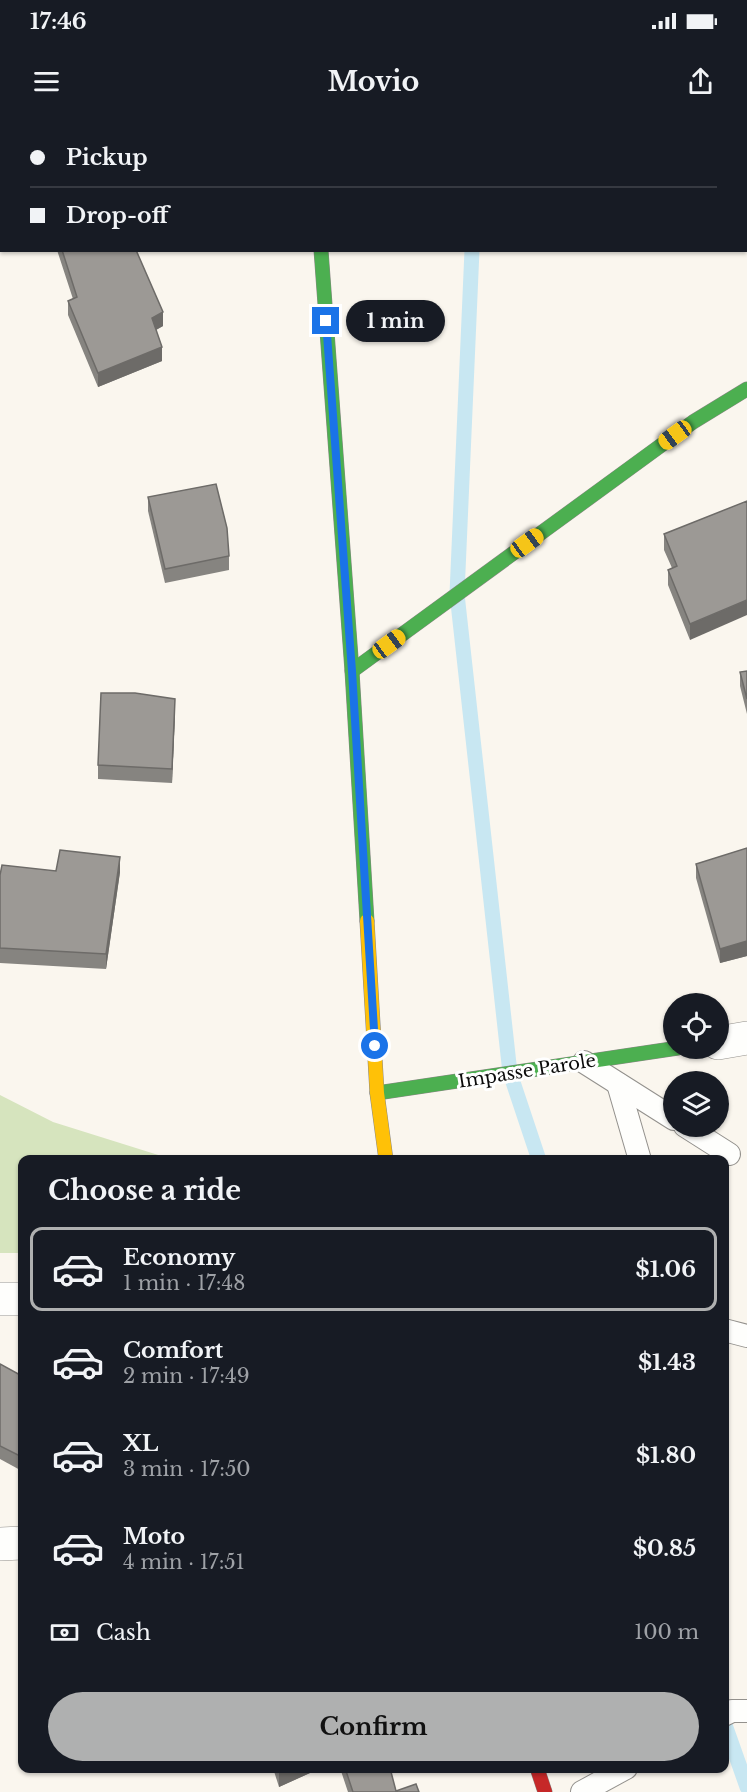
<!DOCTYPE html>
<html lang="en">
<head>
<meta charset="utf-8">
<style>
  body { margin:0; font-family:"Libre Baskerville",serif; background:#20242c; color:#f1f3f6; height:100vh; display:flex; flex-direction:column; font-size:22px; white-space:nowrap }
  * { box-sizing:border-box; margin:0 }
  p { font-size:20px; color:#9ea1a6 }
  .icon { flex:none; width:33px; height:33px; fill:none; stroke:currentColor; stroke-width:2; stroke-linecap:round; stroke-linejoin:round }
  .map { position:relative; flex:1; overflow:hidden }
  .drawer { position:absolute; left:18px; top:1035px; width:711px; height:618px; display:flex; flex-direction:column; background:#171b24; border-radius:12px; box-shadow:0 2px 4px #0004 }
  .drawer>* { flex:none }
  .top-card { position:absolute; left:0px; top:0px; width:747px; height:132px; box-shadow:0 2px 4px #0004; display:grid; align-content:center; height:132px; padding:0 30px; background:#171b24 }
  .buttons { position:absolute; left:663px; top:873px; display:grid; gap:12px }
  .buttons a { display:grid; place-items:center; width:66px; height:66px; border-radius:50%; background:#171b24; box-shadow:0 2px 4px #0004; font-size:30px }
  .end { position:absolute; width:27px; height:27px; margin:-14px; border:8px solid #1a73e8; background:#fff; box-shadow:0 0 0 3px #fff }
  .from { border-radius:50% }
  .bubble { position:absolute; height:42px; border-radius:21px; background:#171b24; box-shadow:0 2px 4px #0004; font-size:20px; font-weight:800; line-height:42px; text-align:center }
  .car { position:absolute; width:18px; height:36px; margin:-18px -9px; border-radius:8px; box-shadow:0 0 4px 2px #0007; background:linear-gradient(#f5c518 24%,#345 0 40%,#f5c518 0 76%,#345 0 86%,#f5c518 0) }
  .top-card b { display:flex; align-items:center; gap:21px; height:57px; font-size:22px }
  .top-card b+b { border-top:2px solid #363941 }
  .top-card i { width:15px; height:15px; background:#f1f3f6 }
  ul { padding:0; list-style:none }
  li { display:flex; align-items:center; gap:18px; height:84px; margin:0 12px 9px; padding:0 18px; border:3px solid transparent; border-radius:12px }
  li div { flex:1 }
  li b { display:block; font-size:22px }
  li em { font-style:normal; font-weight:800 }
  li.active { border-color:#afb0b0 }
  li>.icon { width:54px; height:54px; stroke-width:1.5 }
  h2 { padding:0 30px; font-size:27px; line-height:72px }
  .pay { display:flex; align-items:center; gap:15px; height:66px; padding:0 30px; font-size:22px }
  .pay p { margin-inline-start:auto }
  .primary-button { display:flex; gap:12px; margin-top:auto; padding:12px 30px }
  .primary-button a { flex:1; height:69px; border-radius:36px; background:#afb0b0; color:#111; font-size:24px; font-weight:800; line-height:69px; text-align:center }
  .status { display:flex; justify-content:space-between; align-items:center; height:42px; padding:0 30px; background:#171b24; direction:ltr }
  .status svg { height:16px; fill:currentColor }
  header { display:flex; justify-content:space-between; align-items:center; height:78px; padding:0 30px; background:#171b24; font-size:27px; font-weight:800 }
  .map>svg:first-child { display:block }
  .forest { fill:#d6e4be }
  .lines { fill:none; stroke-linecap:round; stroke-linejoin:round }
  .stream { stroke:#c8e7f2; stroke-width:15 }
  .lane-casing { stroke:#93918d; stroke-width:24 }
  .street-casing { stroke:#93918d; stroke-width:34 }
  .fast-casing { stroke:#898784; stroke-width:15 }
  .slow-casing { stroke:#898784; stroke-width:15 }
  .jam-casing { stroke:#898784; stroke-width:15 }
  .lane { stroke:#fefefc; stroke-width:22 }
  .street { stroke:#fefefc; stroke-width:33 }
  .fast { stroke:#4caf50; stroke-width:14 }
  .slow { stroke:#ffc107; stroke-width:14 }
  .jam { stroke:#c62828; stroke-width:14 }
  .wall { fill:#868480 }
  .shaded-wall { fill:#6d6b68 }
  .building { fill:#9c9995; stroke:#6d6b68; stroke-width:1.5 }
  .route { stroke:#1a73e8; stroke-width:8 }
  .labels { text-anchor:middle; stroke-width:6; stroke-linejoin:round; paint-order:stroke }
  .street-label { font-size:18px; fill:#0b0b0b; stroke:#fff }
</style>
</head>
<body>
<div class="status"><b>17:46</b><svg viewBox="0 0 49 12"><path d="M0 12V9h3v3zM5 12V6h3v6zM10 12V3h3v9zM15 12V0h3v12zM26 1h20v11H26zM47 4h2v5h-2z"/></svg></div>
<header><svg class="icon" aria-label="menu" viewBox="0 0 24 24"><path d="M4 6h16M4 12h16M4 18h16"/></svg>Movio<svg class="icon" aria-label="share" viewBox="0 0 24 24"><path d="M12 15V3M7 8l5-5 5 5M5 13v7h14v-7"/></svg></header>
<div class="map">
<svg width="747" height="1672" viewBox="0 0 747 1672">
  <rect width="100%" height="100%" fill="#faf6ee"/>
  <path class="forest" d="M0 975 53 1002 171 1039 22 1040V1133H0Z"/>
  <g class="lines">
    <g class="stream">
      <path d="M478 2V0"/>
      <path d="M472 130 457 474 510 953 539 1040"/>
      <path d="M724 1602 747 1667"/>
    </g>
    <defs>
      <g id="lane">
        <path d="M584 942 674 999"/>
        <path d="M618 964 640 1040"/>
        <path d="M685 1006 729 1034"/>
        <path d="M724 1210 747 1216"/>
        <path d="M724 1595 732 1591H747"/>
        <path d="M582 1672 626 1648"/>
      </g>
      <g id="street">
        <path d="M718 923 747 918"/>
        <path d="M0 1179H22"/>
        <path d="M0 1424 22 1423"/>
      </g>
      <g id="fast">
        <path d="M312 0V2"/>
        <path d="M321 130 352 551 367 801"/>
        <path d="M352 551 693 302 747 269"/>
        <path d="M377 973 678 928"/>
      </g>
      <path id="slow" d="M367 801 377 973 386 1040"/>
      <path id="jam" d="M537 1648 545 1672"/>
    </defs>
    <use href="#lane" class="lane-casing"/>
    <use href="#street" class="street-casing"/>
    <use href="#fast" class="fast-casing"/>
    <use href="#slow" class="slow-casing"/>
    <use href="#jam" class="jam-casing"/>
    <use href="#lane" class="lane"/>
    <use href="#street" class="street"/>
    <use href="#fast" class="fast"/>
    <use href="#slow" class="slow"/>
    <use href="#jam" class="jam"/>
  </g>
  <g class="wall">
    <path d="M57 130H136L163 206 156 210 162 241 98 267 68 195V181L73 179Z"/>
    <path d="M148 377 229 436V450L165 463 148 391Z"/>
    <path d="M747 381 690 520 668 465V450L672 448 664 430V414Z"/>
    <path d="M747 551V594L740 566V552Z"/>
    <path d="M175 593 172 663 98 659V645Z"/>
    <path d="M747 728V836L720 843 696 758V744Z"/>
    <path d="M56 751 120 752 106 849 0 843V755Z"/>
    <path d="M0 1244 22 1256V1351L0 1339Z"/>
    <path d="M273 1648H321L279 1667Z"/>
    <path d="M340 1648H390L396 1671 419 1672H348Z"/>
  </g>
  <g class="shaded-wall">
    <path d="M163 192V206L152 212V198Z"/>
    <path d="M162 227V241L98 267V253Z"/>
    <path d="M747 480V495L690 520V504Z"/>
    <path d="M175 579V593L172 663V649Z"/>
    <path d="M120 737V752L106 849V834Z"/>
    <path d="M747 821V836L720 843V829Z"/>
    <path d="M287 1648H321L279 1667V1652Z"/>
  </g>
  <g class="building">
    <path d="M13 0H113L109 2H14Z"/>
    <path d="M62 130H136L163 192 152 198 162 227 98 253 68 181 77 177Z"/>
    <path d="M216 364 227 408 229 436 165 449 148 377Z"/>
    <path d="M747 381V480L690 504 668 450 677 446 664 414Z"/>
    <path d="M747 551V579L740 552Z"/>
    <path d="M101 573H135L175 579 172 649 98 645Z"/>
    <path d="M747 728V821L720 829 696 744Z"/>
    <path d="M60 730 120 737 106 834 0 828V755L2 745 56 751Z"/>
    <path d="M0 1244 22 1256V1337L0 1326Z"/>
    <path d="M278 1648H287L279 1652Z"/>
    <path d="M345 1648H390L396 1671 416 1664 419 1672H353Z"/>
  </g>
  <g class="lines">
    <path class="route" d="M326 201 352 551 375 926"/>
  </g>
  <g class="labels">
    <g class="street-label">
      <text transform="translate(527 951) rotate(-9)" y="6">Impasse Parole</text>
    </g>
  </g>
</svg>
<div class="buttons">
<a><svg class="icon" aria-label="locate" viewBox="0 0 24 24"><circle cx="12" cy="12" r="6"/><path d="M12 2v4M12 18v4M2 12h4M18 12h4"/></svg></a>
<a><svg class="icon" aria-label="layers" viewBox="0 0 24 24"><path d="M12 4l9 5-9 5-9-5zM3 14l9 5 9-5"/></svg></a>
</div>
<i class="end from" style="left:375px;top:926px"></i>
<i class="end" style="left:326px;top:201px"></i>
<div class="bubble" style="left:346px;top:180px;width:99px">1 min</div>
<i class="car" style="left:675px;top:315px;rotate:234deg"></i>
<i class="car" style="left:527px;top:423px;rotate:54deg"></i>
<i class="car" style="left:389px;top:524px;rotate:54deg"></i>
<div class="top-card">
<b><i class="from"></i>Pickup</b>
<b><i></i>Drop-off</b>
</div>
<section class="drawer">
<h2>Choose a ride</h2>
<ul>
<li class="active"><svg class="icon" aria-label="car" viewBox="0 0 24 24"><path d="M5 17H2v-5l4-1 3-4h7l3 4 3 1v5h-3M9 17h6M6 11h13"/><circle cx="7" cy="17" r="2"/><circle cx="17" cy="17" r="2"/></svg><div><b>Economy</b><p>1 min · 17:48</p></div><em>$1.06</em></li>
<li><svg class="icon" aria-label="car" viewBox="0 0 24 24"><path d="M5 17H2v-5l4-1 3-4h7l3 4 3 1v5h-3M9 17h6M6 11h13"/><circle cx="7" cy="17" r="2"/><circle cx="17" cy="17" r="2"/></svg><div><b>Comfort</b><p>2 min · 17:49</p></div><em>$1.43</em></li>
<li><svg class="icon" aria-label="car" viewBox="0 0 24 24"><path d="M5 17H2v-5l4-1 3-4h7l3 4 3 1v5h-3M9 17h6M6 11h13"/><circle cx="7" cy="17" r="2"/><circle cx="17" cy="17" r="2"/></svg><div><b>XL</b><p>3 min · 17:50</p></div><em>$1.80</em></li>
<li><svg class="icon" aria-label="car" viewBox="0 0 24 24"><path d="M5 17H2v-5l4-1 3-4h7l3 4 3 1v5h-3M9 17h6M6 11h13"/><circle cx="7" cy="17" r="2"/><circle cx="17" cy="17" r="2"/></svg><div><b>Moto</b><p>4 min · 17:51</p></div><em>$0.85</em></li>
</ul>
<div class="pay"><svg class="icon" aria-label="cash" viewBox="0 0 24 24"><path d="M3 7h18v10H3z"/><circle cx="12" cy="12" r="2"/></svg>Cash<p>100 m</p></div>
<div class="primary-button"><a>Confirm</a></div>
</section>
</div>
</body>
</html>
